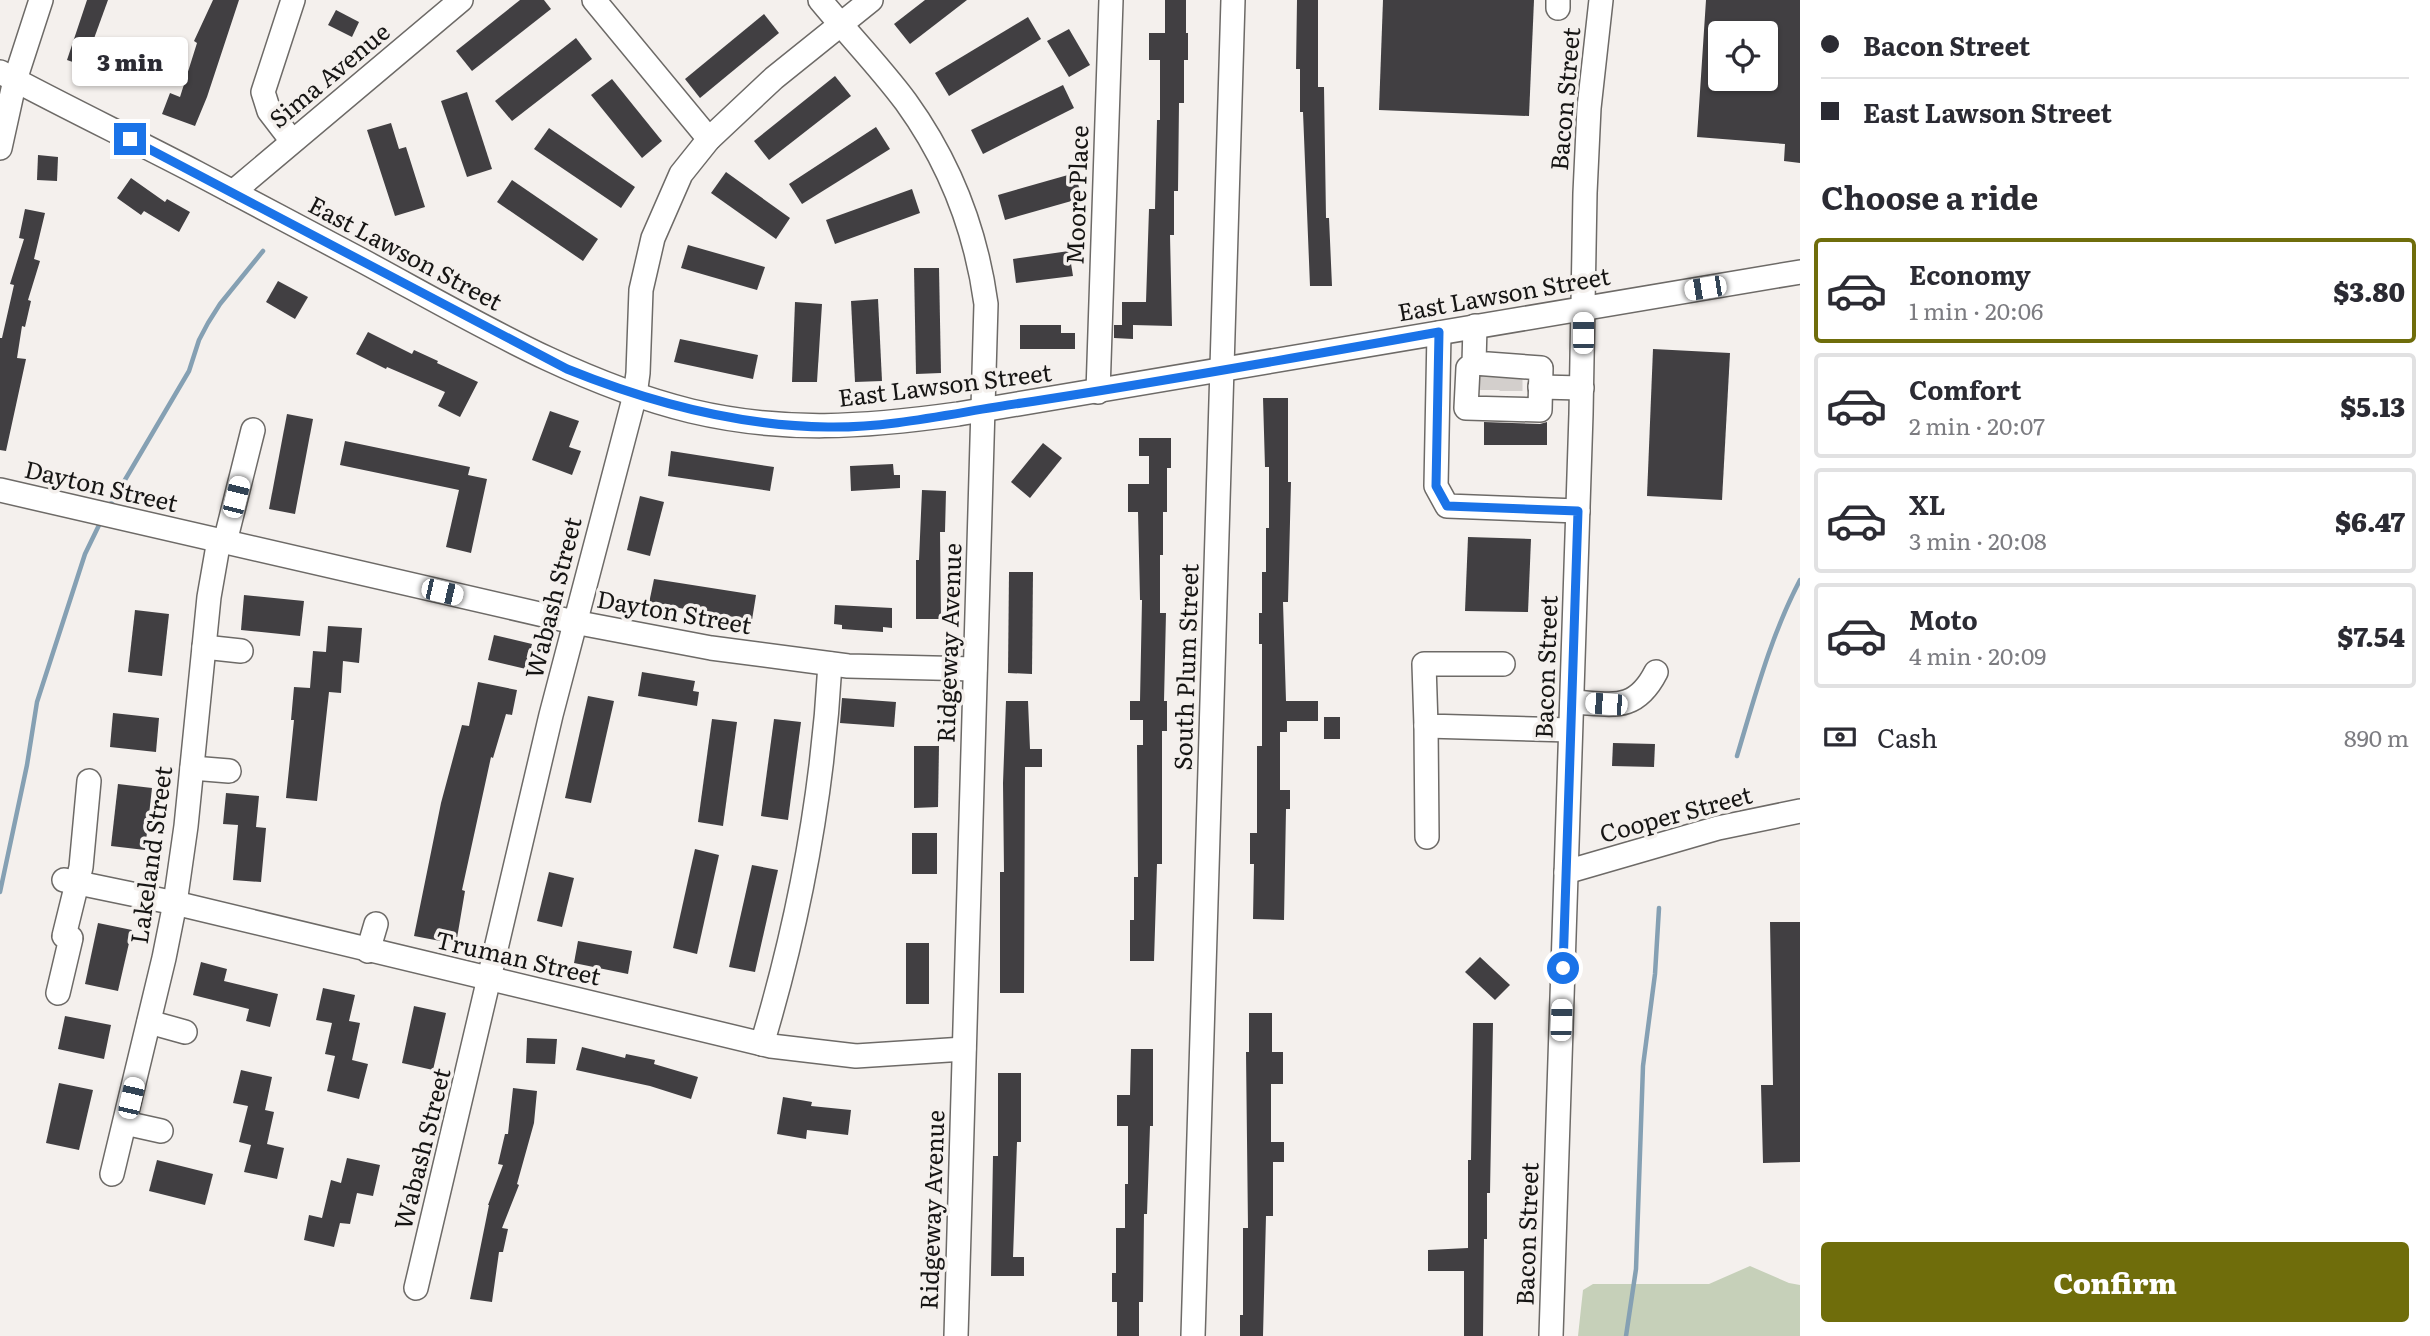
<!DOCTYPE html>
<html lang="en">
<head>
<meta charset="utf-8">
<style>
  body { margin:0; font-family:Literata,serif; background:#f2f2f3; color:#2b2b33; height:100vh; display:flex; flex-direction:column; font-size:26px; white-space:nowrap }
  * { box-sizing:border-box; margin:0 }
  p { font-size:23px; color:#7c7c81 }
  .icon { flex:none; width:38px; height:38px; fill:none; stroke:currentColor; stroke-width:2; stroke-linecap:round; stroke-linejoin:round }
  .map { position:relative; flex:1; overflow:hidden }
  .panel { display:flex; flex-direction:column; background:#fff; width:630px }
  .panel>* { flex:none }
  .banner { display:grid; align-content:center; height:154px; padding:0 21px; background:#fff }
  .controls { position:absolute; left:1708px; top:21px; display:grid; gap:14px }
  .controls a { display:grid; place-items:center; width:70px; height:70px; border-radius:7px; background:#fff; box-shadow:0 2px 5px #0004; font-size:35px }
  .end { position:absolute; width:32px; height:32px; margin:-16px; border:9px solid #1a73e8; background:#fff; box-shadow:0 0 0 4px #fff }
  .from { border-radius:50% }
  .bubble { position:absolute; height:49px; border-radius:7px; background:#fff; box-shadow:0 2px 5px #0004; font-size:23px; font-weight:800; line-height:49px; text-align:center }
  .car { position:absolute; width:21px; height:42px; margin:-21px -10px; border-radius:9px; box-shadow:0 0 5px 2px #0007; background:linear-gradient(#fff 24%,#345 0 40%,#fff 0 76%,#345 0 86%,#fff 0) }
  .banner b { display:flex; align-items:center; gap:24px; height:66px; font-size:26px }
  .banner b+b { border-top:2px solid #e1e1e2 }
  .banner i { width:18px; height:18px; background:#2b2b33 }
  ul { padding:0; list-style:none }
  li { display:flex; align-items:center; gap:21px; height:105px; margin:0 14px 10px; padding:0 7px; border:4px solid #e1e1e2; border-radius:7px }
  li div { flex:1 }
  li b { display:block; font-size:26px }
  li em { font-style:normal; font-weight:800 }
  li.selected { border-color:#6f6d0b }
  li>.icon { width:63px; height:63px; stroke-width:1.5 }
  h2 { padding:0 21px; font-size:32px; line-height:84px }
  .pay { display:flex; align-items:center; gap:18px; height:77px; padding:0 21px; font-size:26px }
  .pay p { margin-inline-start:auto }
  .primary-button { display:flex; gap:14px; margin-top:auto; padding:14px 21px }
  .primary-button a { flex:1; height:80px; border-radius:7px; background:#6f6d0b; color:#fff; font-size:28px; font-weight:800; line-height:80px; text-align:center }
  main { display:flex; flex:1; min-height:0 }
  .map>svg:first-child { display:block }
  .green { fill:#c6d0b9 }
  .lines { fill:none; stroke-linecap:round; stroke-linejoin:round }
  .stream { stroke:#85a0b3; stroke-width:4.5 }
  .building { fill:#413f42; fill-rule:evenodd }
  .minor-tunnel { stroke:#d3cfcc; stroke-width:23; stroke-dasharray:23 11; stroke-linecap:butt }
  .minor-casing { stroke:#6d6a67; stroke-width:26 }
  .minor { stroke:#fff; stroke-width:23 }
  .route { stroke:#1a73e8; stroke-width:9 }
  .labels { text-anchor:middle; stroke-width:7; stroke-linejoin:round; paint-order:stroke }
  .street-label { font-size:24px; fill:#161514; stroke:#f4f0ed }
</style>
</head>
<body>
<main>
<div class="map">
<svg width="1800" height="1336" viewBox="0 0 1800 1336">
  <rect width="100%" height="100%" fill="#f4f0ed"/>
  <path class="green" d="M1750 1266 1789 1283 1800 1285V1336H1578L1583 1290 1593 1284H1709Z"/>
  <g class="lines">
    <g class="stream">
      <path d="M109 507 189 371 199 340 208 323 220 304 263 251"/>
      <path d="M1737 756C1755 696 1771 635 1800 580"/>
      <path d="M0 892 27 765 37 702 85 554 101 521"/>
      <path d="M1626 1336 1636 1269 1643 1066 1655 974 1659 908"/>
    </g>
  </g>
  <g class="building">
    <path d="M87 0H108L84 66 67 60Z"/>
    <path d="M213 0H239L207 97 195 126 162 114 170 93 180 97 197 43 194 41Z"/>
    <path d="M520 0H544L551 9 472 71 456 51Z"/>
    <path d="M925 0H967L910 44 894 24Z"/>
    <path d="M1165 0H1186V33H1188V60H1184V103H1179L1178 191H1174V235H1170L1172 326 1133 325V339L1114 338V325H1122V302H1146L1149 209H1155L1157 120H1160V60H1149V33H1165Z"/>
    <path d="M1297 0H1318V87H1324L1326 218H1329L1332 286H1310L1303 112H1300V69H1296Z"/>
    <path d="M1383 0H1534L1529 116 1379 110Z"/>
    <path d="M1706 0H1800V163L1784 161 1785 144 1697 137ZM1720 33H1766V79H1720Z"/>
    <path d="M336 10 359 22 352 37 328 25Z"/>
    <path d="M764 14 779 33 700 98 685 79Z"/>
    <path d="M1028 17 1041 39 949 96 935 73Z"/>
    <path d="M1069 29 1090 65 1069 77 1047 41Z"/>
    <path d="M576 38 592 59 512 121 495 101Z"/>
    <path d="M835 76 851 96 769 160 754 141Z"/>
    <path d="M612 79 662 141 642 158 591 95Z"/>
    <path d="M1063 85 1074 108 983 154 971 130Z"/>
    <path d="M467 92 492 169 467 177 441 101Z"/>
    <path d="M391 123 399 149 406 147 425 207 395 216 367 130Z"/>
    <path d="M876 127 890 149 802 204 789 184Z"/>
    <path d="M549 128 635 187 621 208 534 149Z"/>
    <path d="M38 155 58 157 57 181 37 180Z"/>
    <path d="M726 172 790 218 776 239 711 193Z"/>
    <path d="M1075 173 1082 198 1005 220 998 195Z"/>
    <path d="M131 178 165 202 167 199 190 212 179 232 144 211 141 215 117 198Z"/>
    <path d="M512 180 598 239 583 261 497 202Z"/>
    <path d="M912 189 920 213 835 244 826 220Z"/>
    <path d="M25 209 45 213 34 259 40 261 28 300 31 301 25 327 22 326 17 358 26 359 6 451 0 450V338H2L14 285 10 284 24 239 19 238Z"/>
    <path d="M688 245 765 267 757 290 681 268Z"/>
    <path d="M1069 251 1073 276 1016 283 1013 259Z"/>
    <path d="M914 268H939L941 373 916 374Z"/>
    <path d="M278 281 308 297 295 319 266 302Z"/>
    <path d="M878 299 882 381 855 382 851 301Z"/>
    <path d="M795 302 822 304 817 382H792Z"/>
    <path d="M1020 325H1061V333H1075V349H1020Z"/>
    <path d="M368 332 412 354 414 350 438 361 437 363 478 382 460 417 438 406 445 392 387 367 386 369 356 354Z"/>
    <path d="M680 339 758 355 753 379 674 362Z"/>
    <path d="M1653 349 1730 353 1722 500 1647 496Z"/>
    <path d="M1263 398H1288V482H1291L1288 602H1283L1286 701H1318V721H1287V732H1280V790H1290V809H1286L1284 920 1253 919 1254 864H1250V833H1257V746H1262V644H1259V613H1262V572H1266V528H1269V467H1265Z"/>
    <path d="M550 411 579 421 569 447 581 451 572 475 532 460Z"/>
    <path d="M287 414 313 419 295 514 269 509Z"/>
    <path d="M1484 422 1540 424 1547 422V445H1484Z"/>
    <path d="M1139 438H1171V468H1167V512H1163V555H1160V613H1166L1164 701H1167V731H1162V864H1157L1154 961H1130V920H1134V877H1138L1137 745H1143V720H1130V701H1140L1142 600H1140L1138 512H1128V484H1149V456H1139Z"/>
    <path d="M345 441 470 467 468 475 487 479 471 553 446 547 459 490 340 465Z"/>
    <path d="M1043 443 1062 458 1030 498 1011 482Z"/>
    <path d="M671 451 774 467 770 491 668 476Z"/>
    <path d="M893 464 894 475H900V488L851 491 850 466Z"/>
    <path d="M922 490 946 491 945 532H940L941 619H916V560H919Z"/>
    <path d="M640 496 664 502 650 556 627 550Z"/>
    <path d="M1468 537 1531 539 1528 612 1465 611Z"/>
    <path d="M1009 572H1033L1032 674 1008 673Z"/>
    <path d="M654 579 756 595 752 620 649 603Z"/>
    <path d="M244 595 304 601 300 636 241 630Z"/>
    <path d="M835 605 892 608V628L883 627V632L842 629V625L834 624Z"/>
    <path d="M135 610 169 614 162 676 128 672Z"/>
    <path d="M328 626 362 628 359 663 343 661 341 693 329 692 317 801 286 798 294 720H291L294 687 310 688 313 651 326 652Z"/>
    <path d="M494 635 532 644 526 669 488 660Z"/>
    <path d="M642 672 695 681 693 691 699 692 697 706 638 696Z"/>
    <path d="M478 682 517 690 512 715 506 714 493 758 491 757 462 890 465 891 456 944 414 936 441 803 462 725 469 726Z"/>
    <path d="M588 696 614 701 591 803 565 798Z"/>
    <path d="M842 698 896 702 894 727 840 723Z"/>
    <path d="M1006 701H1028L1030 749H1042V767H1025L1024 993H1000V872H1004L1003 783Z"/>
    <path d="M113 713 159 718 156 752 110 747Z"/>
    <rect x="1324" y="717" width="16" height="22"/>
    <path d="M712 719 737 722 723 826 698 822Z"/>
    <path d="M774 719 801 722 788 820 761 816Z"/>
    <path d="M1613 743 1655 744 1654 767 1612 766Z"/>
    <path d="M914 746H939L938 807 914 808Z"/>
    <path d="M118 784 152 788 145 850 111 846Z"/>
    <path d="M226 793 259 796 256 827 266 828 261 882 233 880 238 825 223 824Z"/>
    <rect x="912" y="833" width="25" height="41"/>
    <path d="M695 849 719 855 697 954 673 948Z"/>
    <path d="M752 865 778 870 755 972 729 967Z"/>
    <path d="M549 872 574 878 562 927 537 921Z"/>
    <path d="M1770 922H1800V1162L1763 1163 1761 1085H1773Z"/>
    <path d="M98 923 132 930 118 991 85 984Z"/>
    <path d="M578 941 632 951 628 974 574 963Z"/>
    <rect x="906" y="943" width="23" height="61"/>
    <path d="M1480 957 1510 985 1495 1000 1465 972Z"/>
    <path d="M201 962 227 969 224 981 278 994 270 1027 246 1021 249 1009 193 995Z"/>
    <path d="M323 988 355 995 349 1021 360 1023 352 1060 368 1064 359 1099 327 1091 335 1056 325 1054 332 1023 316 1020Z"/>
    <path d="M414 1006 446 1013 433 1070 402 1063Z"/>
    <path d="M1249 1013H1272V1052H1283V1084H1271V1142H1284V1162H1273V1216H1266L1263 1336H1240V1315H1243V1228H1248L1246 1052H1249Z"/>
    <path d="M65 1016 111 1025 104 1059 58 1049Z"/>
    <path d="M1473 1023H1493L1490 1193H1487V1239H1484L1483 1336H1464V1271H1428V1250L1468 1248V1160H1471Z"/>
    <path d="M527 1038 557 1039 555 1064 526 1063Z"/>
    <path d="M582 1047 625 1058 626 1054 655 1060 654 1064 698 1077 691 1099 650 1086 576 1070Z"/>
    <path d="M1131 1049H1153V1126H1150L1147 1214H1144L1143 1302H1139V1336H1117V1302H1112V1273H1116V1228H1125V1184H1128V1126H1117V1095H1130Z"/>
    <path d="M241 1070 272 1077 265 1110 274 1112 267 1144 284 1148 277 1179 244 1172 251 1145 239 1142 248 1106 233 1103Z"/>
    <path d="M998 1073H1021V1142H1017L1013 1257H1024V1276H991L993 1156H998Z"/>
    <path d="M59 1083 93 1090 79 1150 46 1143Z"/>
    <path d="M513 1088 537 1091 534 1123 517 1184 519 1185 502 1228 508 1229 503 1252H499L492 1302 470 1299 489 1205H488L503 1165 498 1164 505 1134H508Z"/>
    <path d="M783 1097 812 1102 811 1106 851 1110 848 1135 807 1130 806 1139 777 1134Z"/>
    <path d="M347 1158 380 1165 373 1196 357 1193 350 1224 340 1223 334 1247 304 1240 309 1215 322 1218 331 1180 341 1183Z"/>
    <path d="M157 1160 213 1174 205 1205 149 1191Z"/>
  </g>
  <g class="lines">
    <g class="minor-tunnel">
      <path d="M1490 390V373"/>
      <path d="M1511 391V374"/>
    </g>
    <defs>
      <g id="minor">
        <path d="M594 0 709 139"/>
        <path d="M820 0C848 34 880 67 906 102 950 163 976 230 986 304L956 1336"/>
        <path d="M1558 8V0"/>
        <path d="M0 72C65 107 132 139 197 173 252 202 306 231 361 260 467 317 573 382 691 411 784 433 865 427 958 414L1800 272"/>
        <path d="M292 141 269 111 263 92 293 0"/>
        <path d="M0 148 15 80 41 0"/>
        <path d="M233 192 461 0"/>
        <path d="M1439 333 1436 486 1447 506 1578 511"/>
        <path d="M1474 363 1541 368 1540 410 1466 408 1468 368 1474 363 1475 326"/>
        <path d="M1540 387 1582 388"/>
        <path d="M1098 392 1111 0"/>
        <path d="M0 490 574 622 711 648 848 666 975 669"/>
        <path d="M225 542 253 430"/>
        <path d="M204 647 241 651"/>
        <path d="M1503 664H1424L1426 726 1570 730"/>
        <path d="M1572 702C1612 704 1635 713 1656 672"/>
        <path d="M1426 726 1427 837"/>
        <path d="M192 768 229 771"/>
        <path d="M1566 872 1718 828 1800 811"/>
        <path d="M64 880 175 903 771 1046 856 1056 964 1049"/>
        <path d="M368 951 376 924"/>
        <path d="M58 993 71 938 64 936 81 867 89 781"/>
        <path d="M149 1022 185 1032"/>
        <path d="M762 1044C799 921 823 793 830 664"/>
        <path d="M125 1123 161 1131"/>
        <path d="M112 1174 164 958 175 903 186 826 209 597 219 540"/>
        <path d="M416 1288 551 715 635 395 638 373 641 290 653 238 681 174 709 139 774 78 871 0"/>
        <path d="M1193 1336 1233 0"/>
        <path d="M1551 1336 1581 414 1585 193 1589 108 1601 0"/>
      </g>
    </defs>
    <use href="#minor" class="minor-casing"/>
    <use href="#minor" class="minor"/>
  </g>
  <g class="lines">
    <path class="route" d="M130 139 567 369C651 403 737 426 828 427 893 428 958 412 1022 403 1161 382 1300 357 1439 332L1436 486 1447 506 1578 511 1563 968"/>
  </g>
  <g class="labels">
    <g class="street-label">
      <text transform="translate(330 76) rotate(-40)" y="8">Sima Avenue</text>
      <text transform="translate(1566 99) rotate(-85)" y="8">Bacon Street</text>
      <text transform="translate(1078 195) rotate(-88)" y="8">Moore Place</text>
      <text transform="translate(405 254) rotate(28)" y="8">East Lawson Street</text>
      <text transform="translate(1504 295) rotate(-10)" y="8">East Lawson Street</text>
      <text transform="translate(945 386) rotate(-7)" y="8">East Lawson Street</text>
      <text transform="translate(101 487) rotate(13)" y="8">Dayton Street</text>
      <text transform="translate(554 598) rotate(-76)" y="8">Wabash Street</text>
      <text transform="translate(674 613) rotate(10)" y="8">Dayton Street</text>
      <text transform="translate(950 643) rotate(-88)" y="8">Ridgeway Avenue</text>
      <text transform="translate(1187 667) rotate(-88)" y="8">South Plum Street</text>
      <text transform="translate(1547 667) rotate(-88)" y="8">Bacon Street</text>
      <text transform="translate(1676 815) rotate(-15)" y="8">Cooper Street</text>
      <text transform="translate(152 855) rotate(-82)" y="8">Lakeland Street</text>
      <text transform="translate(518 959) rotate(13)" y="8">Truman Street</text>
      <text transform="translate(423 1149) rotate(-76)" y="8">Wabash Street</text>
      <text transform="translate(933 1210) rotate(-88)" y="8">Ridgeway Avenue</text>
      <text transform="translate(1528 1234) rotate(-88)" y="8">Bacon Street</text>
    </g>
  </g>
</svg>
<div class="controls">
<a><svg class="icon" aria-label="locate" viewBox="0 0 24 24"><circle cx="12" cy="12" r="6"/><path d="M12 2v4M12 18v4M2 12h4M18 12h4"/></svg></a>
</div>
<i class="end from" style="left:1563px;top:968px"></i>
<i class="end" style="left:130px;top:139px"></i>
<div class="bubble" style="left:72px;top:37px;width:116px">3 min</div>
<i class="car" style="left:1705px;top:288px;rotate:261deg"></i>
<i class="car" style="left:1583px;top:333px;rotate:0deg"></i>
<i class="car" style="left:236px;top:497px;rotate:14deg"></i>
<i class="car" style="left:442px;top:592px;rotate:103deg"></i>
<i class="car" style="left:1606px;top:704px;rotate:274deg"></i>
<i class="car" style="left:1561px;top:1020px;rotate:2deg"></i>
<i class="car" style="left:131px;top:1098px;rotate:13deg"></i>
</div>
<section class="panel">
<div class="banner">
<b><i class="from"></i>Bacon Street</b>
<b><i></i>East Lawson Street</b>
</div>
<h2>Choose a ride</h2>
<ul>
<li class="selected"><svg class="icon" aria-label="car" viewBox="0 0 24 24"><path d="M5 17H2v-5l4-1 3-4h7l3 4 3 1v5h-3M9 17h6M6 11h13"/><circle cx="7" cy="17" r="2"/><circle cx="17" cy="17" r="2"/></svg><div><b>Economy</b><p>1 min · 20:06</p></div><em>$3.80</em></li>
<li><svg class="icon" aria-label="car" viewBox="0 0 24 24"><path d="M5 17H2v-5l4-1 3-4h7l3 4 3 1v5h-3M9 17h6M6 11h13"/><circle cx="7" cy="17" r="2"/><circle cx="17" cy="17" r="2"/></svg><div><b>Comfort</b><p>2 min · 20:07</p></div><em>$5.13</em></li>
<li><svg class="icon" aria-label="car" viewBox="0 0 24 24"><path d="M5 17H2v-5l4-1 3-4h7l3 4 3 1v5h-3M9 17h6M6 11h13"/><circle cx="7" cy="17" r="2"/><circle cx="17" cy="17" r="2"/></svg><div><b>XL</b><p>3 min · 20:08</p></div><em>$6.47</em></li>
<li><svg class="icon" aria-label="car" viewBox="0 0 24 24"><path d="M5 17H2v-5l4-1 3-4h7l3 4 3 1v5h-3M9 17h6M6 11h13"/><circle cx="7" cy="17" r="2"/><circle cx="17" cy="17" r="2"/></svg><div><b>Moto</b><p>4 min · 20:09</p></div><em>$7.54</em></li>
</ul>
<div class="pay"><svg class="icon" aria-label="cash" viewBox="0 0 24 24"><path d="M3 7h18v10H3z"/><circle cx="12" cy="12" r="2"/></svg>Cash<p>890 m</p></div>
<div class="primary-button"><a>Confirm</a></div>
</section>
</main>
</body>
</html>
